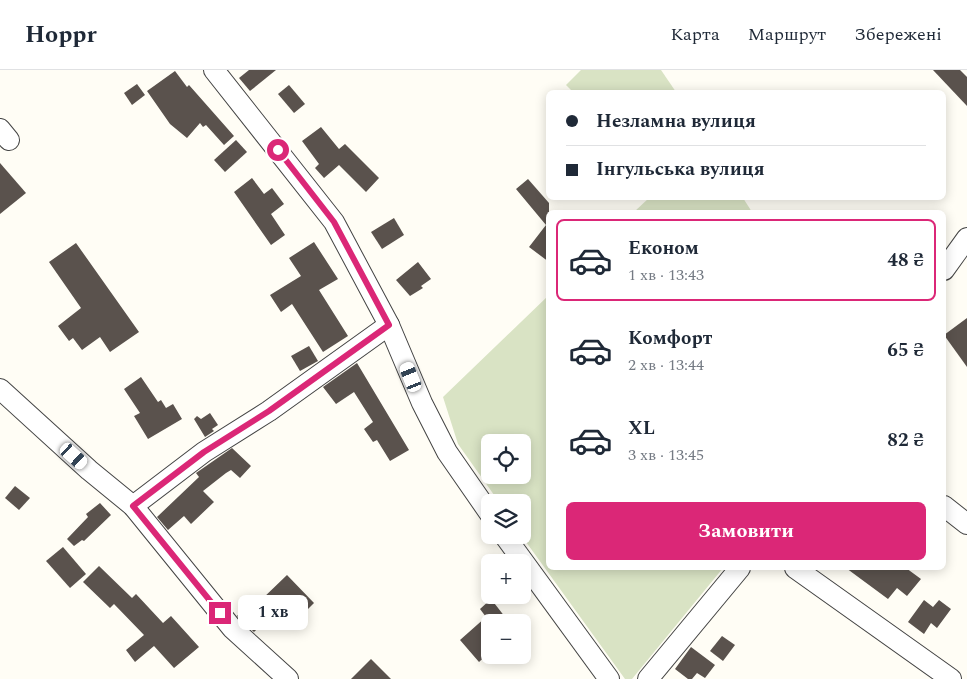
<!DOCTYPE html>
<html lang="uk">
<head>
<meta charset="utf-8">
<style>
  body { margin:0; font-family:Spectral,serif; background:#f2f2f3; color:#1f2937; height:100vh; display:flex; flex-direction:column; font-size:19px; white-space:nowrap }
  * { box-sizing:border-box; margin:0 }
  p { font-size:16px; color:#747a83 }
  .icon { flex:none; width:28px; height:28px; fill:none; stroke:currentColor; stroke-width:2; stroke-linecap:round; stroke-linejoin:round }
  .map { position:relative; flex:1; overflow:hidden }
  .sheet { position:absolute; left:546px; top:140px; width:400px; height:360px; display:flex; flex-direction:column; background:#fff; border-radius:8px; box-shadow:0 2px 12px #0003 }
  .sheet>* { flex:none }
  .hud { position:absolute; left:546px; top:20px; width:400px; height:110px; border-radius:8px; box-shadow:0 2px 12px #0003; display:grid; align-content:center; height:110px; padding:0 20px; background:#fff }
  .fabs { position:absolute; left:481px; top:364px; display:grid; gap:10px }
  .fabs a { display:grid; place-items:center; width:50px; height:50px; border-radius:8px; background:#fff; box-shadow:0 2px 12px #0003; font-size:25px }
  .end { position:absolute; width:22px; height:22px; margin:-11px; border:6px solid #db2777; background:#fff; box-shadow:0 0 0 2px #fff }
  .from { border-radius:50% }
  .bubble { position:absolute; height:35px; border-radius:8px; background:#fff; box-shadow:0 2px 12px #0003; font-size:16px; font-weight:700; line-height:35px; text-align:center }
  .car { position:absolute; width:15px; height:30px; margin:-15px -8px; border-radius:6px; box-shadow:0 0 4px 1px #0007; background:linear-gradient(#fff 24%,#345 0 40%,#fff 0 76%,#345 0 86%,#fff 0) }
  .hud b { display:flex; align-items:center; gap:18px; height:48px; font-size:19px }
  .hud b+b { border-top:1px solid #e0e1e3 }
  .hud i { width:12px; height:12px; background:#1f2937 }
  ul { padding:9px 0 0; list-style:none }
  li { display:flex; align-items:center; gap:15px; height:82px; margin:0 10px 8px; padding:0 10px; border:2px solid transparent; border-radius:8px }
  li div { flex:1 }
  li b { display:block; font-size:19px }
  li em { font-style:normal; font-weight:700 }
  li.selected { border-color:#db2777 }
  li>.icon { width:45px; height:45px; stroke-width:1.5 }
  .action { display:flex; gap:10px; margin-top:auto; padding:10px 20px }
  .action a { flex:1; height:58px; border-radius:8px; background:#db2777; color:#fff; font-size:20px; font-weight:700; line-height:58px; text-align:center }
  header { display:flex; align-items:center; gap:30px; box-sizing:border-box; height:70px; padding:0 25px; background:#fff; border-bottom:1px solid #e0e1e3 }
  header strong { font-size:24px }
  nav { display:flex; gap:28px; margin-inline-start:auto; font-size:18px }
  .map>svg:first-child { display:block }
  .cemetery { fill:#d9e3c4; fill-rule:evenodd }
  .building { fill:#5a524d }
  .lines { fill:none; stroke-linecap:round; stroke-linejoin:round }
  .minor-casing { stroke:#444; stroke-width:22 }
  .minor { stroke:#fff; stroke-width:20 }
  .route { stroke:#db2777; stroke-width:6 }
</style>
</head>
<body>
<header>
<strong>Hoppr</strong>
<nav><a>Карта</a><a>Маршрут</a><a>Збережені</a></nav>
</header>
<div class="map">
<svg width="967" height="609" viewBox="0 0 967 609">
  <rect width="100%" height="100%" fill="#fffdf5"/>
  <g class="cemetery">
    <path d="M581 0H661L676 22H573L566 15Z"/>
    <path d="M649 128H743L752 142H634Z"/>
    <path d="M549 225V498H723L632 609H625L521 465 522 432H499L458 374 443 327ZM490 372H522V405H490Z"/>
  </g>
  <g class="building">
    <path d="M249 0H276L250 21 239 8Z"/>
    <path d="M933 0H960L967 7V36Z"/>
    <path d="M175 1 187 17 189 15 234 66 224 75 206 55 203 57 200 53 187 68 170 54 147 21Z"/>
    <path d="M137 14 145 25 132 35 124 23Z"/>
    <path d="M289 15 305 34 294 43 278 24Z"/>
    <path d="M321 57 339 79 345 74 379 108 366 122 339 95 324 108 315 98 319 94 302 71Z"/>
    <path d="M236 70 247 82 225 102 214 90Z"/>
    <path d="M0 93 26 123 0 144Z"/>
    <path d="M252 108 264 124 272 118 284 134 271 144 285 165 271 175 234 122Z"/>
    <path d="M528 109 549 133V192L529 177 546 155 516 119Z"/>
    <path d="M394 148 404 165 382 179 371 162Z"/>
    <path d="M314 172 338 209 319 220 348 266 323 282 292 234 281 242 270 225 301 206 289 188Z"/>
    <path d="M76 173 139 262 110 282 100 267 82 280 73 268 69 271 58 256 81 238 49 192Z"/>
    <path d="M418 192 431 209 421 216 423 218 410 226 396 210Z"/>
    <path d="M967 248V297L944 265Z"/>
    <path d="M309 276 318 291 300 301 291 286Z"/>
    <path d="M357 293 409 380 390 391 377 370 373 372 364 359 373 352 354 322 336 334 323 317Z"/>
    <path d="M141 307 158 332 161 330 166 338 173 334 182 349 148 369 134 346 140 343 124 319Z"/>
    <path d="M210 343 218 355 212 359 214 361 205 367 194 349 197 346 201 349Z"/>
    <path d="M232 378 251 396 240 408 231 400 226 403 203 421 214 432 191 454 184 446 168 460 157 447 199 407 196 403Z"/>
    <path d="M15 416 30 428 19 440 5 428Z"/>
    <path d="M100 433 111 445 84 471 82 470 74 476 67 469 88 447 86 444Z"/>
    <path d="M63 477 86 504 70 518 46 491Z"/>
    <path d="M99 496 132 528 136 524 163 553 171 546 199 577 174 598 154 576 135 592 126 580 144 565 114 534 110 538 83 512Z"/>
    <path d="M846 498H906L921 509 907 526 897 518 888 529Z"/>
    <path d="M287 505 314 533 291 556 276 541 254 562 237 546 256 527 260 531Z"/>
    <path d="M491 529 509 552 490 551V582L479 592 460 570 486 547 480 539Z"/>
    <path d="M924 530 933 537 939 530 951 539 937 558 931 553 924 564 908 552Z"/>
    <path d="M722 566 735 575 723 591 710 581Z"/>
    <path d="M691 577 715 595 705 608 697 603 692 609H688L675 599Z"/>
    <path d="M371 589 391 609H351Z"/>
  </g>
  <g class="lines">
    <defs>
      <g id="minor">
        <path d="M214 0 334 152 389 255 422 333 447 382 490 444"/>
        <path d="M0 59 9 70"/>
        <path d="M944 200 967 168"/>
        <path d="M0 319 89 400 133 436 232 558 288 609"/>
        <path d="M133 436 204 382 269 341 389 255"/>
        <path d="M944 436 967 454"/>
        <path d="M504 465 609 609"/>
        <path d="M795 498 951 609"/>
        <path d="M648 609 740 498"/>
      </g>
    </defs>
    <use href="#minor" class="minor-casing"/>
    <use href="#minor" class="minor"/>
  </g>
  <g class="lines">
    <path class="route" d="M220 543 133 436 204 382 269 341 389 255 334 152 278 80"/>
  </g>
</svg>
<div class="fabs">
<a><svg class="icon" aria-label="locate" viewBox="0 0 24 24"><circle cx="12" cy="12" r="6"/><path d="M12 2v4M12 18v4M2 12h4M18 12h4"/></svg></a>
<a><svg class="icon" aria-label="layers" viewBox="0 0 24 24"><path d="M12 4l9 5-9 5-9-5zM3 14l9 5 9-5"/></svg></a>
<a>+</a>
<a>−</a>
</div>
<i class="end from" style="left:278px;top:80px"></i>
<i class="end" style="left:220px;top:543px"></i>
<div class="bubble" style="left:238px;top:525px;width:70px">1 хв</div>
<i class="car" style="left:411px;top:307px;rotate:338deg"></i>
<i class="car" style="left:74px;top:386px;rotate:132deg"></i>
<div class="hud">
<b><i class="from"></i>Незламна вулиця</b>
<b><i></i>Інгульська вулиця</b>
</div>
<section class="sheet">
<ul>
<li class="selected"><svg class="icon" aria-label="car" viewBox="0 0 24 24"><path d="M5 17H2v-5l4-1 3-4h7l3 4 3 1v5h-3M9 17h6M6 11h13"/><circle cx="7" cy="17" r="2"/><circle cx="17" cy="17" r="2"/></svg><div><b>Економ</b><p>1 хв · 13:43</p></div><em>48 ₴</em></li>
<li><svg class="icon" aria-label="car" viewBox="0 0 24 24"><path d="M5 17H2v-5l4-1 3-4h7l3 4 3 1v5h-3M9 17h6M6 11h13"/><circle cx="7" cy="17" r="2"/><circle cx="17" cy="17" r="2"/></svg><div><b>Комфорт</b><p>2 хв · 13:44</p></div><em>65 ₴</em></li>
<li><svg class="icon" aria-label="car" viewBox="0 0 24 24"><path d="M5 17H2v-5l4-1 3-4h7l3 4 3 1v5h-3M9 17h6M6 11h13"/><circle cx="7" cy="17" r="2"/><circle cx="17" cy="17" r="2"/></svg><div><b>XL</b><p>3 хв · 13:45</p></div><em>82 ₴</em></li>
</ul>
<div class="action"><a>Замовити</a></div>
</section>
</div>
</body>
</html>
